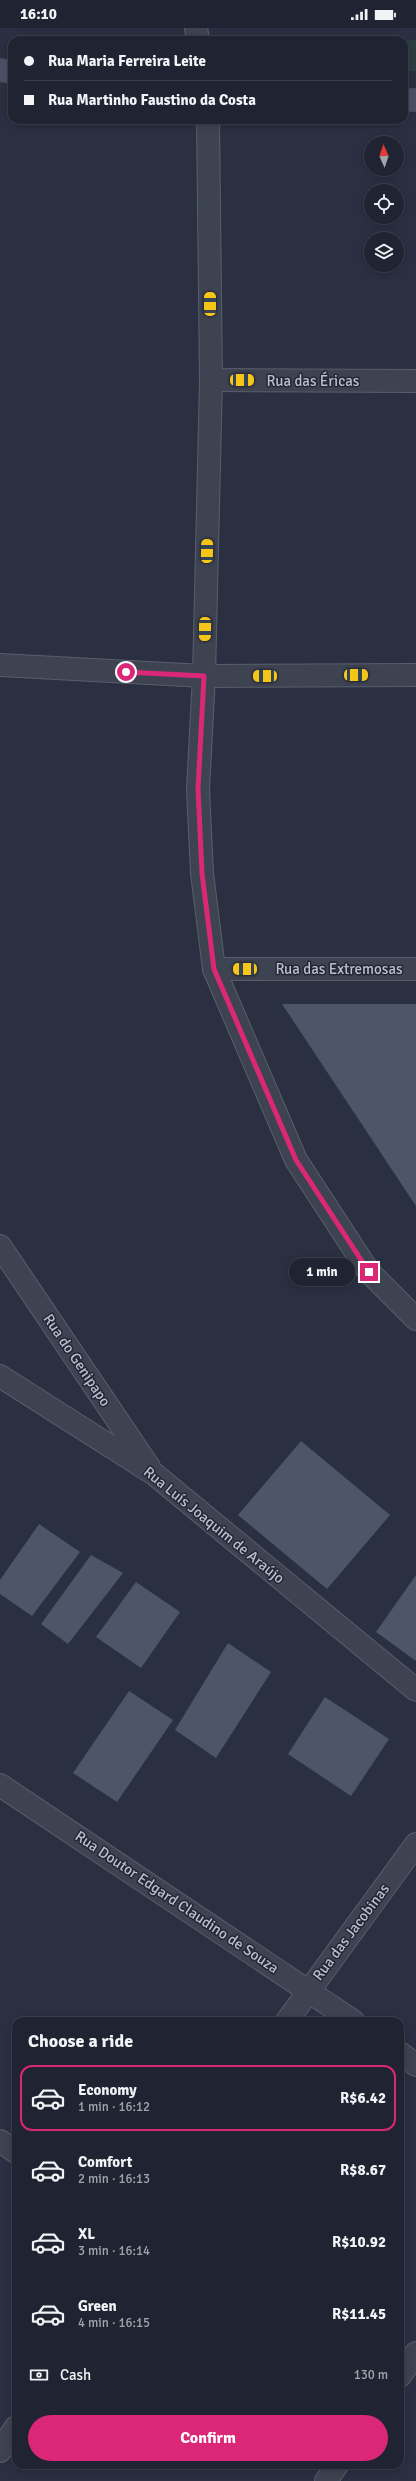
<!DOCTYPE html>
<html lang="en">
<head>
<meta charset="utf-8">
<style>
  body { margin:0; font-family:Signika,sans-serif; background:#282c3a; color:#f1f3f6; height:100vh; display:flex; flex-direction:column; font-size:15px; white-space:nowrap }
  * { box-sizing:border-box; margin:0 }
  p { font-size:13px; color:#a2a4ac }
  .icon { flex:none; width:22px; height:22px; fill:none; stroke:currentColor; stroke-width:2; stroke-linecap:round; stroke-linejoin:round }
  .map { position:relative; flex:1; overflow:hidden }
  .panel { position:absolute; left:12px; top:1989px; width:392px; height:452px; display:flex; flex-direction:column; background:#202432; border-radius:12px; box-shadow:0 2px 10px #0003,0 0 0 1px #3d414d }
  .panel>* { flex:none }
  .top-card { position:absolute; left:8px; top:8px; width:400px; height:88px; border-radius:12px; box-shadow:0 2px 10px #0003,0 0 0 1px #3d414d; display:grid; align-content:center; height:88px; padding:0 16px; background:#202432 }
  .needle { width:26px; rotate:357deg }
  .controls { position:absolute; left:364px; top:108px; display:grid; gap:8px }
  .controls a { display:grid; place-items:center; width:40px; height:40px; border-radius:50%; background:#202432; box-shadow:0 2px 10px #0003,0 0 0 1px #3d414d; font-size:20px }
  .end { position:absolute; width:18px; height:18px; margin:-9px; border:5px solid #db2777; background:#fff; box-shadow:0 0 0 2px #fff }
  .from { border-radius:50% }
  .bubble { position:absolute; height:28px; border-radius:14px; background:#202432; box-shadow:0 2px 10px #0003,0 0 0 1px #3d414d; font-size:13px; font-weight:700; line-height:28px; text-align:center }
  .car { position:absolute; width:12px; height:24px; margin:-12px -6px; border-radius:5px; box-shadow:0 0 3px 1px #0007; background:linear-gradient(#f5c518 24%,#345 0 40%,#f5c518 0 76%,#345 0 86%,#f5c518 0) }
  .top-card b { display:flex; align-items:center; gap:14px; height:38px; font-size:15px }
  .top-card b+b { border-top:1px solid #3d414d }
  .top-card i { width:10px; height:10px; background:#f1f3f6 }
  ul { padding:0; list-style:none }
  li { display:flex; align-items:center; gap:12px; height:66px; margin:0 8px 6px; padding:0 8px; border:2px solid transparent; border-radius:12px }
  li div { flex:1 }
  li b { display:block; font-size:15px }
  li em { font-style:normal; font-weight:700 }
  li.active { border-color:#db2777 }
  li>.icon { width:36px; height:36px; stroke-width:1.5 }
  h2 { padding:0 16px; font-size:18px; line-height:48px }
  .pay { display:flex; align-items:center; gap:10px; height:44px; padding:0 16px; font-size:15px }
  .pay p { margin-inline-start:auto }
  .button { display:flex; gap:8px; margin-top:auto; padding:8px 16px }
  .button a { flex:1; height:46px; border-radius:24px; background:#db2777; color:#fff; font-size:16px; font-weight:700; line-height:46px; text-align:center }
  .status { display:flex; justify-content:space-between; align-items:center; height:28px; padding:0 20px; background:#202432; direction:ltr }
  .status svg { height:11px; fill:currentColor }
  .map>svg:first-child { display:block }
  .green { fill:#2c3d43 }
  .building { fill:#4e5569 }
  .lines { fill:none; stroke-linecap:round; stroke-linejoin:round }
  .street-casing { stroke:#595e6c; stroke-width:24 }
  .secondary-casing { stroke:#474c5b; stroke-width:24 }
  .street { stroke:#3e4352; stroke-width:22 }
  .secondary { stroke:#4c5265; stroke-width:22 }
  .route { stroke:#db2777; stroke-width:5 }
  .labels { text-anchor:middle; stroke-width:3; stroke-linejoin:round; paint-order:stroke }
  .street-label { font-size:15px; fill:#bbbfcc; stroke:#222838 }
</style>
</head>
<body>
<div class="status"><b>16:10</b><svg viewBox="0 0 49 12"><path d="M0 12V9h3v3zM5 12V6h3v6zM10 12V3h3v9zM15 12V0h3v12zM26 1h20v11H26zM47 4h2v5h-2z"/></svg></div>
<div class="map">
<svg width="416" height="2453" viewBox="0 0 416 2453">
  <rect width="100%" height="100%" fill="#2a3042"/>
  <rect class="green" x="404" y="12" width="12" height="31"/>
  <g class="building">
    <path d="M282 976H416V1178Z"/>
    <path d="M301 1413 390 1487 327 1561 238 1487Z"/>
    <path d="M39 1496 80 1524 32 1588 0 1566V1552Z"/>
    <path d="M91 1527 123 1545 68 1616 41 1596Z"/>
    <path d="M416 1547V1633L376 1604Z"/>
    <path d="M136 1554 180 1584 141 1640 96 1609Z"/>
    <path d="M228 1615 271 1644 216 1730 175 1702Z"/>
    <path d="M129 1663 173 1692 117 1774 73 1745Z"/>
    <path d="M325 1669 389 1711 351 1768 288 1726Z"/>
  </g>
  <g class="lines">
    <defs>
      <g id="street">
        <path d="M196 0 198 12"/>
        <path d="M208 92 211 352 204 648 198 761 202 845 214 941 296 1132 369 1244 416 1291"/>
        <path d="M211 352 416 353"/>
        <path d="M0 637 204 648 416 647"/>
        <path d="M214 941H416"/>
        <path d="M0 1218 149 1439"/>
        <path d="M0 1348 154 1446 416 1662"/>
        <path d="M0 1757 353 1993"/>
        <path d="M287 1993 416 1816"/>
        <path d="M400 2025 416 2037"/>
        <path d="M0 2113 16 2124"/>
        <path d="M400 2348 416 2325"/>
        <path d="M0 2423 16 2399"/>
        <path d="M326 2453 337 2437"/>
      </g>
      <g id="secondary">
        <path d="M0 42 12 44"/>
        <path d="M404 72H416"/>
      </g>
    </defs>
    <use href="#street" class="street-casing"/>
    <use href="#secondary" class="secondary-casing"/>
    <use href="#street" class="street"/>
    <use href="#secondary" class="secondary"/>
  </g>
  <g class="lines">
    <path class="route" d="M126 644 204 648 198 761 202 845 214 941 296 1132 369 1244"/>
  </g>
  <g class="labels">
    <g class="street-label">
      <text x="313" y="358">Rua das Éricas</text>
      <text x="339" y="946">Rua das Extremosas</text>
      <text transform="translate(77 1332) rotate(56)" y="5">Rua do Genipapo</text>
      <text transform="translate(214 1497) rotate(39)" y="5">Rua Luís Joaquim de Araújo</text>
      <text transform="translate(177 1874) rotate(34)" y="5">Rua Doutor Edgard Claudino de Souza</text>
      <text transform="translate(351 1904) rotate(-53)" y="5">Rua das Jacobinas</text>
    </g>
  </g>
</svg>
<div class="controls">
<a><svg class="needle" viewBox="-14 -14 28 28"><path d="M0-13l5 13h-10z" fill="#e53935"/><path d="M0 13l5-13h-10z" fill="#a2a4ac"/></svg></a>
<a><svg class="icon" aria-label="locate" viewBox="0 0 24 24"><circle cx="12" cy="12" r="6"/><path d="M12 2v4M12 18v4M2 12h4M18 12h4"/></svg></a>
<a><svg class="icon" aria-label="layers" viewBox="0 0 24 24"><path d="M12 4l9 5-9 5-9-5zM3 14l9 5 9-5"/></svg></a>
</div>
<i class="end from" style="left:126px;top:644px"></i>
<i class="end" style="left:369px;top:1244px"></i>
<div class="bubble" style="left:289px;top:1230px;width:66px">1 min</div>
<i class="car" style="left:210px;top:276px;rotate:0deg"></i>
<i class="car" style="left:242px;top:352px;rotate:90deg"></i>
<i class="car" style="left:207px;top:523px;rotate:1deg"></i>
<i class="car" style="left:205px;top:601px;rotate:181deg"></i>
<i class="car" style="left:356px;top:647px;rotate:90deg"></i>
<i class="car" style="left:265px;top:648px;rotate:270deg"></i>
<i class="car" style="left:245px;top:941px;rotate:270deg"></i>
<div class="top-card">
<b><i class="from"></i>Rua Maria Ferreira Leite</b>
<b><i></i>Rua Martinho Faustino da Costa</b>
</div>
<section class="panel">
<h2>Choose a ride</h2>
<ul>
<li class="active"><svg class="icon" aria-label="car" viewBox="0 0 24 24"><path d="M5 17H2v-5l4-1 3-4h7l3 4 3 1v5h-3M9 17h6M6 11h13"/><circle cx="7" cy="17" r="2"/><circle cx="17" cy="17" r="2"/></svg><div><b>Economy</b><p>1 min · 16:12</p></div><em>R$6.42</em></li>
<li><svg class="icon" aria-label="car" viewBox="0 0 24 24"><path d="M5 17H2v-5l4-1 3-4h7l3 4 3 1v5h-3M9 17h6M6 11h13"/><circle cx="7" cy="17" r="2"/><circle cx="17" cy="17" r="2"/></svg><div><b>Comfort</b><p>2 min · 16:13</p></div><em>R$8.67</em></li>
<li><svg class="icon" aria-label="car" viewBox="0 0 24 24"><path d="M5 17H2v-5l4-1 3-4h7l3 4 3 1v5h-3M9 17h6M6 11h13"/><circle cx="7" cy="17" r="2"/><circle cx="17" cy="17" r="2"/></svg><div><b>XL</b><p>3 min · 16:14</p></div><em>R$10.92</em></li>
<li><svg class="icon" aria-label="car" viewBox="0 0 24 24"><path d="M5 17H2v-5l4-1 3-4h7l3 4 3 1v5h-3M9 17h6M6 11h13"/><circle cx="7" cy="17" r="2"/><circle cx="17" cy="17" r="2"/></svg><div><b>Green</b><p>4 min · 16:15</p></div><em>R$11.45</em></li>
</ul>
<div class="pay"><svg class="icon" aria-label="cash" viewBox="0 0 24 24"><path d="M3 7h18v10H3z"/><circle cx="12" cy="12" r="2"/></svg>Cash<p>130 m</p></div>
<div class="button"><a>Confirm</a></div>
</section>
</div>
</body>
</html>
